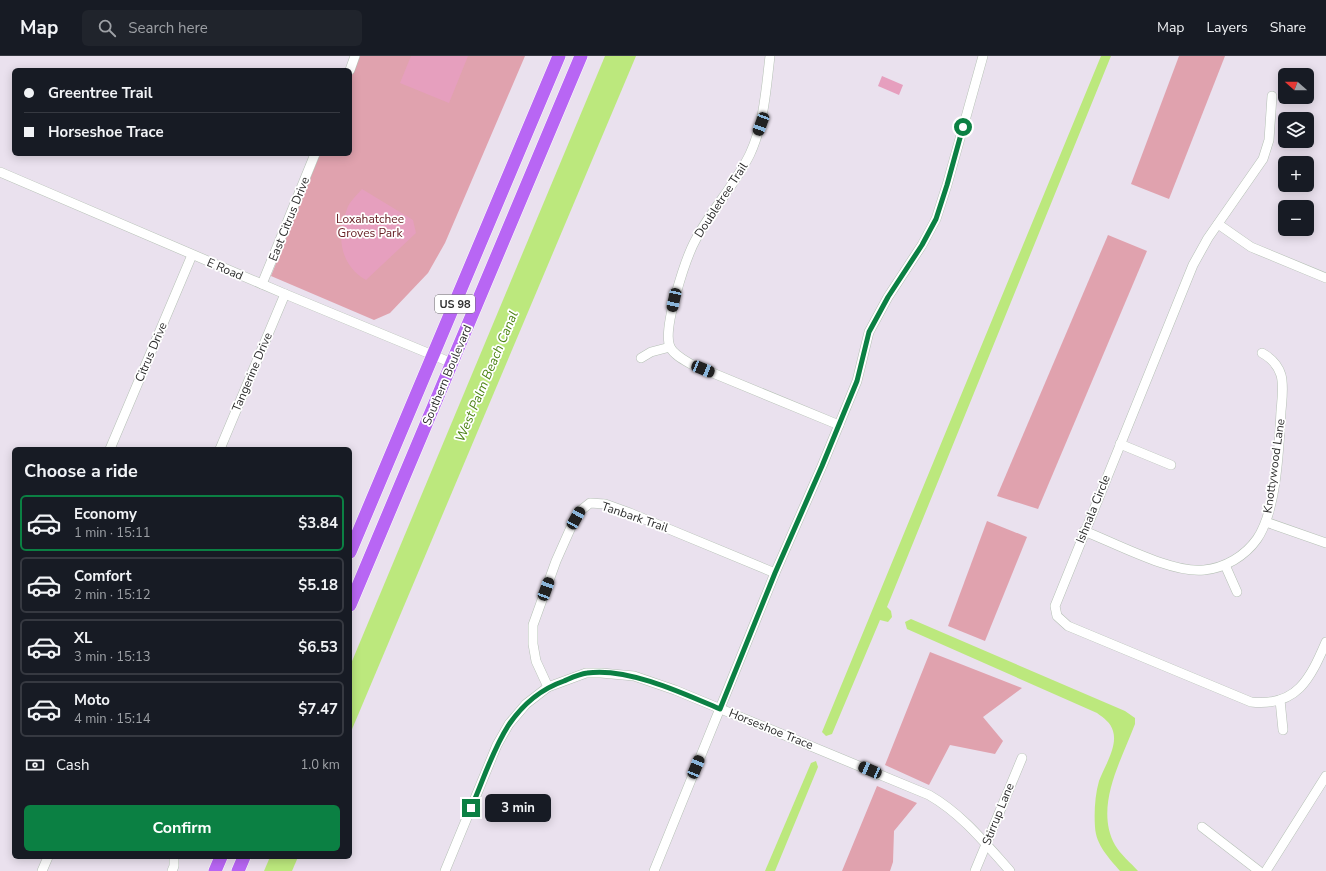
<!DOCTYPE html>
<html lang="en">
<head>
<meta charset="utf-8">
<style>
  body { margin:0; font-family:"Nunito Sans",sans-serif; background:#20242c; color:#f1f3f6; height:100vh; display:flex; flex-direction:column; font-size:15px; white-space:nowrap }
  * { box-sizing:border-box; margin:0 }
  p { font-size:13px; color:#9ea1a6 }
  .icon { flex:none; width:22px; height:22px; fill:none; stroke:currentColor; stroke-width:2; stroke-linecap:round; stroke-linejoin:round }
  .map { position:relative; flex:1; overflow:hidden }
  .details { position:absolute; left:12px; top:391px; width:340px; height:412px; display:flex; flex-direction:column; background:#171b24; border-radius:6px; box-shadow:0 2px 10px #0003 }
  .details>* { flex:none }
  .hud { position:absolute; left:12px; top:12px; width:340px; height:88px; border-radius:6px; box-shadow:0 2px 10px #0003; display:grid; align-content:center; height:88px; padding:0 12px; background:#171b24 }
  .needle { width:26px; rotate:291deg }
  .buttons { position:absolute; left:1278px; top:12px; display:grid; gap:8px }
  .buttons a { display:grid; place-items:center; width:36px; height:36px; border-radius:6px; background:#171b24; box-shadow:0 2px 10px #0003; font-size:20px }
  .end { position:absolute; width:18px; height:18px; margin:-9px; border:5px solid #0b8043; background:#fff; box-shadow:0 0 0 2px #fff }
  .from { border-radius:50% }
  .bubble { position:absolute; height:28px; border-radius:6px; background:#171b24; box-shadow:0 2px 10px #0003; font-size:13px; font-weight:700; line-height:28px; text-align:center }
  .car { position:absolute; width:12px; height:24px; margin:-12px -6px; border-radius:5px; box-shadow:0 0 3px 1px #0007; background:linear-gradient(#222 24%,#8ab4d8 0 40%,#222 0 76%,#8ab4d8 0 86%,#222 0) }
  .hud b { display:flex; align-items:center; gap:14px; height:38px; font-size:15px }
  .hud b+b { border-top:1px solid #363941 }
  .hud i { width:10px; height:10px; background:#f1f3f6 }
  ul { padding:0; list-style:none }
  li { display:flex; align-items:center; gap:12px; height:56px; margin:0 8px 6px; padding:0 4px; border:2px solid #363941; border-radius:6px }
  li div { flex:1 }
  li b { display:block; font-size:15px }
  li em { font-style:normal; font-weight:700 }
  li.active { border-color:#0b8043 }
  li>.icon { width:36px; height:36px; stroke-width:1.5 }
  h2 { padding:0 12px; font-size:18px; line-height:48px }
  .pay { display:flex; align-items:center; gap:10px; height:44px; padding:0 12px; font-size:15px }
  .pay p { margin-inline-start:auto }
  .button { display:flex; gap:8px; margin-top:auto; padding:8px 12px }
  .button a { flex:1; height:46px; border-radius:6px; background:#0b8043; color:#fff; font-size:16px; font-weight:700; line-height:46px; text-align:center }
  header { display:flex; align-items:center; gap:24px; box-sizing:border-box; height:56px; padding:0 20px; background:#171b24; border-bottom:1px solid #363941 }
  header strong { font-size:19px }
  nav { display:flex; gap:22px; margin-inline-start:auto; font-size:14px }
  .search { width:280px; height:36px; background:#20242c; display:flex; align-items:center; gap:10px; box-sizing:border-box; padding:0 14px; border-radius:6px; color:#9ea1a6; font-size:15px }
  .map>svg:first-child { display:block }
  .green { fill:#e0a2ae }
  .pitch { fill:#e69fbe }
  .water { fill:#bce87d }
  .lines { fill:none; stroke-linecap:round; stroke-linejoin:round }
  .minor-casing { stroke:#b5c0b5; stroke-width:10 }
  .highway-casing { stroke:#fff; stroke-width:14 }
  .minor { stroke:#fff; stroke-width:9 }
  .highway { stroke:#b866f4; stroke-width:13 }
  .route { stroke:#0b8043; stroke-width:5 }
  .labels { text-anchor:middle; stroke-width:3.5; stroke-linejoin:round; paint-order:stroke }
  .shield { fill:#fff; stroke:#6d6d6d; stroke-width:1 }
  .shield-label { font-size:11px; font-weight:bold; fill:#2e2e2e }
  .street-label { font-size:12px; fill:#2e2e2e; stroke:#fff }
  .park-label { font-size:12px; fill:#682025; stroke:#fff }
  .water-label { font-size:13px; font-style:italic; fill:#4e8416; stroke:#fff }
</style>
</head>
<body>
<header>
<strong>Map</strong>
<div class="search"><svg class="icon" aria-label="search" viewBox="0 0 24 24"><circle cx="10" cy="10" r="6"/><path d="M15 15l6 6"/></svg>Search here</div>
<nav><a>Map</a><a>Layers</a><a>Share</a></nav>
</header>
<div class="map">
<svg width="1326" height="815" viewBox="0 0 1326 815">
  <rect width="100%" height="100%" fill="#eae1ee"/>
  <g class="green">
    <path d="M360 0H525L445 187 428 217 390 257 374 264 271 220 320 98H350V24Z"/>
    <path d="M1179 0H1225L1169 143 1131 128Z"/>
    <path d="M1108 179 1147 195 1038 453 997 440Z"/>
    <path d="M987 465 1027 481 985 585 948 570Z"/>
    <path d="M930 596 1022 632 983 661 1003 685 995 698 950 689 929 729 885 709Z"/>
    <path d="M877 730 917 747 894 775 893 806 890 815H842Z"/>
  </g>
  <g class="pitch">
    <path d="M411 0H468L449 47 400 27Z"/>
    <path d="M882 20 903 29 899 39 878 30Z"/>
    <path d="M362 133 413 164 416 177 366 224C340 209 336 181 347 153 349 146 357 139 362 133Z"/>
  </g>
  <g class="water">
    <path d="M605 0H636L350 678V610Z"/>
    <path d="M1101 0H1111L887 551 891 555 892 561 888 566 880 564 832 678 826 680 822 676Z"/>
    <path d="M911 563 1125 655 1135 662V668C1121 705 1094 751 1115 789 1120 798 1131 807 1138 815H1120C1109 802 1096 789 1095 771 1094 756 1095 739 1099 725 1104 711 1118 691 1113 675 1111 667 1104 662 1097 657L907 573 905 566Z"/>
    <path d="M816 705 818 711 775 815H765L811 707Z"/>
    <path d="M270 801H298L292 815H264Z"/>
  </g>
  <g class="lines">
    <defs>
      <g id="minor">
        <path d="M770 0C766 33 764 68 750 98 735 129 712 153 696 183 686 201 662 273 670 291 674 299 684 304 691 308L839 369"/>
        <path d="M350 14 355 0"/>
        <path d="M1272 40 1269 84 1263 103 1208 182 1193 209 1055 550 1057 560 1068 570 1251 646C1297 651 1310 623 1326 586"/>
        <path d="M0 116 285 238 452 307"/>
        <path d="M1218 168 1251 191 1326 222"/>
        <path d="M262 228 315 98"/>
        <path d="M641 302 651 296 670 291"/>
        <path d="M1120 388 1171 409"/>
        <path d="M110 393 192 199"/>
        <path d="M220 393 285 238"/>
        <path d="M1266 466 1326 487"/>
        <path d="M1084 475C1115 487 1173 518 1204 514 1225 512 1245 500 1257 483 1277 454 1279 390 1281 355 1282 343 1284 330 1281 319 1278 309 1271 302 1262 297"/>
        <path d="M1225 509 1237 536"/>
        <path d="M548 631 536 605 533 588V569L556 505 572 469 580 455 590 447 605 448 630 457 775 517"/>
        <path d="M1280 644 1283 674"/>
        <path d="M1202 771 1259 815"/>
        <path d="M42 815 48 801"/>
        <path d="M172 815 174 810V801"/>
        <path d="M445 815 497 689 509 668 526 648 548 631 586 617H601L634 620 675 634 929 739C962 758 985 787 1010 815"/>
        <path d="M654 815 775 517 822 410 857 325 869 276 888 241 922 189 936 163 947 129 983 0"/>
        <path d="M975 815 1022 702"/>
        <path d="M1266 815 1326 720"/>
      </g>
      <g id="highway">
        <path d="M350 496 559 0"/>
        <path d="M350 549 581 0"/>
        <path d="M215 815 221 801"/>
        <path d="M238 815 244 801"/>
      </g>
    </defs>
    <use href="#minor" class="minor-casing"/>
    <use href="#highway" class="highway-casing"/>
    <use href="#minor" class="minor"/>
    <use href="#highway" class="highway"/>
  </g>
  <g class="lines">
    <path class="route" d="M471 752C483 725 492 695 508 670 522 649 541 633 564 625 571 622 579 618 587 617 627 611 683 637 720 653L775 517 822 410 857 325 869 276 888 241 922 189 936 163 947 129 963 71"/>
  </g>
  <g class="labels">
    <rect class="shield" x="435" y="239" width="40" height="18" rx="3"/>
    <g class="shield-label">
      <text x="455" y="252">US 98</text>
    </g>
    <g class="street-label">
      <text transform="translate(721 144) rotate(-57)" y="4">Doubletree Trail</text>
      <text transform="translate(289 163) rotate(-68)" y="4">East Citrus Drive</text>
      <text transform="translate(225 213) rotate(23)" y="4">E Road</text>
      <text transform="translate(151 296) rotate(-67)" y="4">Citrus Drive</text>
      <text transform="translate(252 316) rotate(-67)" y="4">Tangerine Drive</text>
      <text transform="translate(447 319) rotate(-67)" y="4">Southern Boulevard</text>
      <text transform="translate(1274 410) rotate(-82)" y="4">Knottywood Lane</text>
      <text transform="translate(1093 453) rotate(-68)" y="4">Ishnala Circle</text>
      <text transform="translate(635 461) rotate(19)" y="4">Tanbark Trail</text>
      <text transform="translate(771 673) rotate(22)" y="4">Horseshoe Trace</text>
      <text transform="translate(998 758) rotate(-68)" y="4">Stirrup Lane</text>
    </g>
    <g class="park-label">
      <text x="370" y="167">Loxahatchee<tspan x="370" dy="14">Groves Park</tspan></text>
    </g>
    <g class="water-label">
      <text transform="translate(486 320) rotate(-67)" y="5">West Palm Beach Canal</text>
    </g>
  </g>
</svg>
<div class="buttons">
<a><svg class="needle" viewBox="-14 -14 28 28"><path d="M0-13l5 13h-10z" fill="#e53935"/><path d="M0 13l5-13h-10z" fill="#9ea1a6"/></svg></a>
<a><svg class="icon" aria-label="layers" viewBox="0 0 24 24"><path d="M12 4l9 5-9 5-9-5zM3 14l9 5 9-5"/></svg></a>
<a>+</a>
<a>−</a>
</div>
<i class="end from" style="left:963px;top:71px"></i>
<i class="end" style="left:471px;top:752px"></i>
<div class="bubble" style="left:485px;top:738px;width:66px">3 min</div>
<i class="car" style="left:761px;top:68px;rotate:200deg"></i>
<i class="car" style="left:674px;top:244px;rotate:192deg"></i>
<i class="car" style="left:703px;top:313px;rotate:112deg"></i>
<i class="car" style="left:576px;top:462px;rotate:29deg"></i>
<i class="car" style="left:546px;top:533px;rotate:20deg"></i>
<i class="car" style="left:696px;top:711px;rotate:22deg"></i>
<i class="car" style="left:870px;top:714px;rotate:293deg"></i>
<div class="hud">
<b><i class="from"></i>Greentree Trail</b>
<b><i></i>Horseshoe Trace</b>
</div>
<section class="details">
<h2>Choose a ride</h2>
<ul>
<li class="active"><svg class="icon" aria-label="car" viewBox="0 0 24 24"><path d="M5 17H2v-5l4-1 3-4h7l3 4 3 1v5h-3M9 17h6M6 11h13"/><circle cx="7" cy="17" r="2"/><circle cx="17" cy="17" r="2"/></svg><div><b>Economy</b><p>1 min · 15:11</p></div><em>$3.84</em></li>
<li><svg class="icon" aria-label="car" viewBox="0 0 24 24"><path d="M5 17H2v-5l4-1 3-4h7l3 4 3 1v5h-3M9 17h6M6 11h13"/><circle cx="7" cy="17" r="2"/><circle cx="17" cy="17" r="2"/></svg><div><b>Comfort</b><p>2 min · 15:12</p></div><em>$5.18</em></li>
<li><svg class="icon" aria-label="car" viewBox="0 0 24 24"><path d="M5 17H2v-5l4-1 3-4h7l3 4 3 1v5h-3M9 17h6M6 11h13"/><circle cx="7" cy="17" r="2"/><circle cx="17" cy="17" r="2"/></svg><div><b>XL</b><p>3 min · 15:13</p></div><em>$6.53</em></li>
<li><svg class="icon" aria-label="car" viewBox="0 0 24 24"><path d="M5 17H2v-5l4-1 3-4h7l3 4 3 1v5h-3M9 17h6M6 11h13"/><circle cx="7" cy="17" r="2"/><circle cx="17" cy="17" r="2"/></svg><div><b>Moto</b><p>4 min · 15:14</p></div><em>$7.47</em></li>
</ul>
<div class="pay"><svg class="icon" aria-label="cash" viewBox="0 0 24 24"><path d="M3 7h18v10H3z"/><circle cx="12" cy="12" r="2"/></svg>Cash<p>1.0 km</p></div>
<div class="button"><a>Confirm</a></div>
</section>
</div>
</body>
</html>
